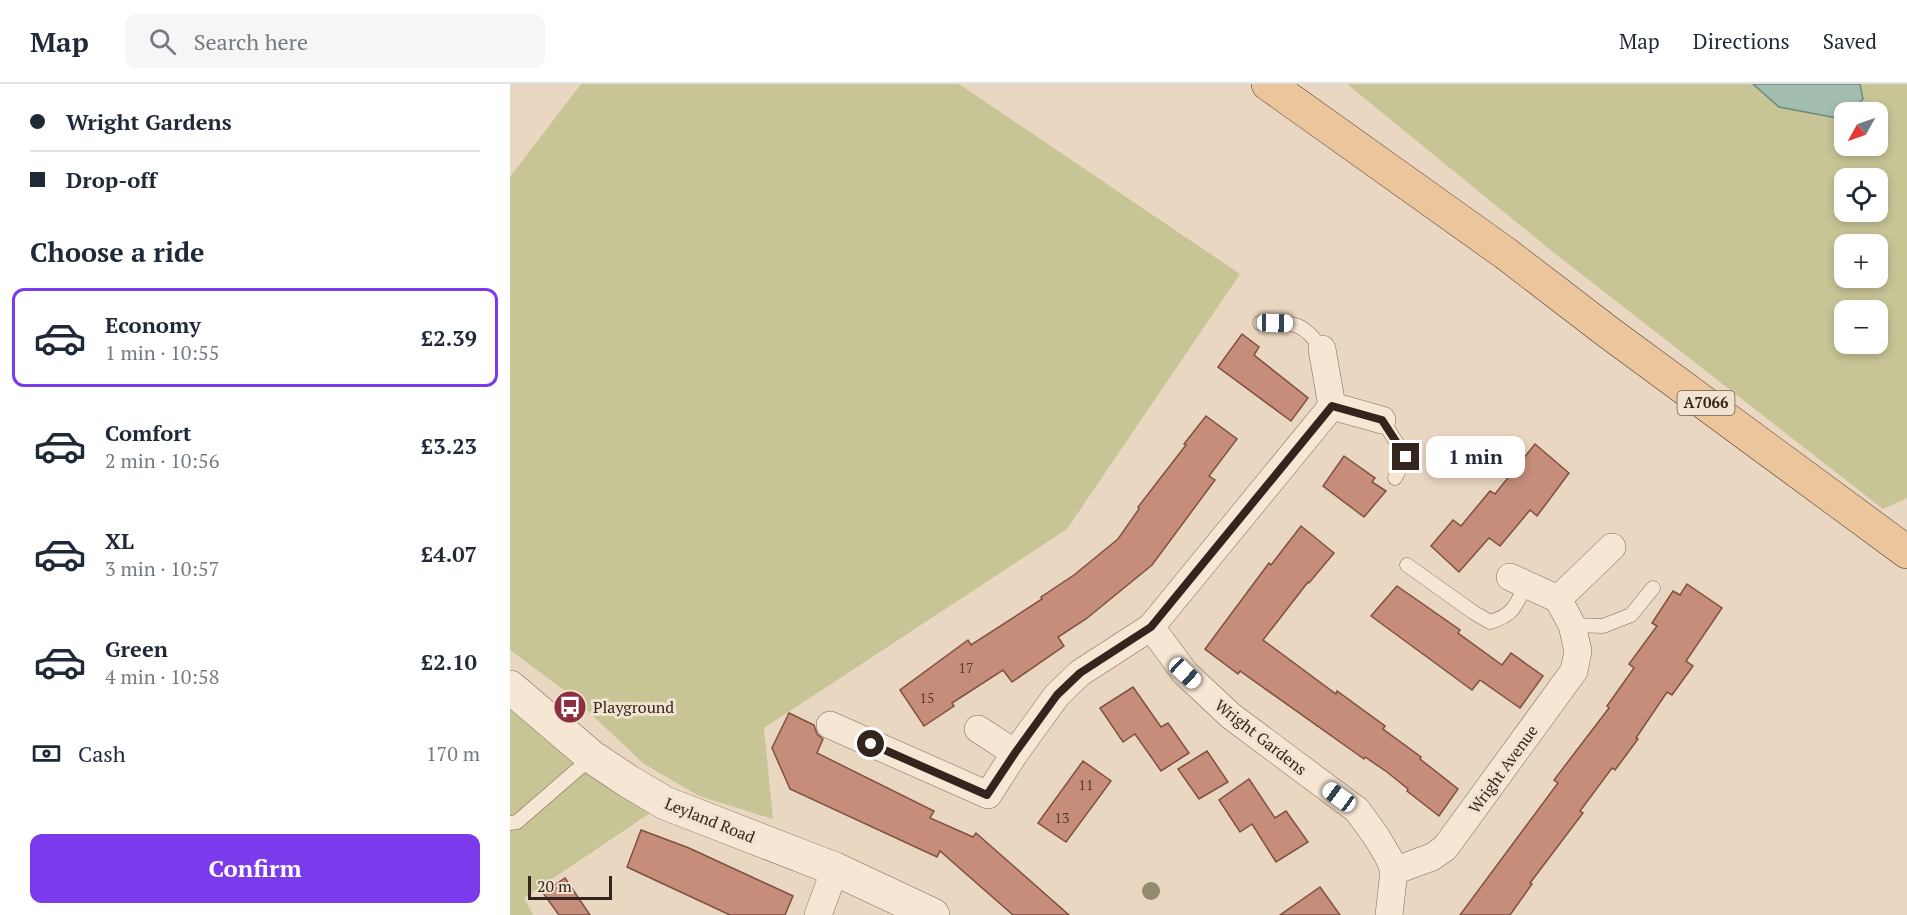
<!DOCTYPE html>
<html lang="en">
<head>
<meta charset="utf-8">
<style>
  body { margin:0; font-family:"PT Serif",serif; background:#f6f6f7; color:#1f2937; height:100vh; display:flex; flex-direction:column; font-size:22px; white-space:nowrap }
  * { box-sizing:border-box; margin:0 }
  p { font-size:20px; color:#747a83 }
  .icon { flex:none; width:33px; height:33px; fill:none; stroke:currentColor; stroke-width:2; stroke-linecap:round; stroke-linejoin:round }
  .map { position:relative; flex:1; overflow:hidden }
  .side { display:flex; flex-direction:column; background:#fff; width:510px }
  .side>* { flex:none }
  .guide { display:grid; align-content:center; height:132px; padding:0 30px; background:#fff }
  .needle { width:39px; rotate:230deg }
  .tools { position:absolute; left:1324px; top:18px; display:grid; gap:12px }
  .tools a { display:grid; place-items:center; width:54px; height:54px; border-radius:12px; background:#fff; box-shadow:0 3px 9px #0003; font-size:30px }
  .scale { position:absolute; left:18px; bottom:15px; width:84px; box-sizing:border-box; padding-left:6px; border:3px solid #33241d; border-top:0; font-size:16px; line-height:21px; white-space:nowrap; color:#33241d; -webkit-text-stroke:4px #f2e3d0; paint-order:stroke }
  .end { position:absolute; width:27px; height:27px; margin:-14px; border:8px solid #33241d; background:#fff; box-shadow:0 0 0 3px #fff }
  .from { border-radius:50% }
  .bubble { position:absolute; height:42px; border-radius:12px; background:#fff; box-shadow:0 3px 9px #0003; font-size:20px; font-weight:700; line-height:42px; text-align:center }
  .car { position:absolute; width:18px; height:36px; margin:-18px -9px; border-radius:8px; box-shadow:0 0 4px 2px #0007; background:linear-gradient(#fff 24%,#345 0 40%,#fff 0 76%,#345 0 86%,#fff 0) }
  .guide b { display:flex; align-items:center; gap:21px; height:57px; font-size:22px }
  .guide b+b { border-top:2px solid #e0e1e3 }
  .guide i { width:15px; height:15px; background:#1f2937 }
  ul { padding:0; list-style:none }
  li { display:flex; align-items:center; gap:18px; height:99px; margin:0 12px 9px; padding:0 18px; border:3px solid transparent; border-radius:12px }
  li div { flex:1 }
  li b { display:block; font-size:22px }
  li em { font-style:normal; font-weight:700 }
  li.active { border-color:#7c3aed }
  li>.icon { width:54px; height:54px; stroke-width:1.5 }
  h2 { padding:0 30px; font-size:27px; line-height:72px }
  .pay { display:flex; align-items:center; gap:15px; height:66px; padding:0 30px; font-size:22px }
  .pay p { margin-inline-start:auto }
  .primary-button { display:flex; gap:12px; margin-top:auto; padding:12px 30px }
  .primary-button a { flex:1; height:69px; border-radius:12px; background:#7c3aed; color:#fff; font-size:24px; font-weight:700; line-height:69px; text-align:center }
  header { display:flex; align-items:center; gap:36px; box-sizing:border-box; height:84px; padding:0 30px; background:#fff; border-bottom:2px solid #e0e1e3 }
  header strong { font-size:28px }
  nav { display:flex; gap:33px; margin-inline-start:auto; font-size:21px }
  .search { width:420px; height:54px; background:#f6f6f7; display:flex; align-items:center; gap:15px; box-sizing:border-box; padding:0 21px; border-radius:12px; color:#747a83; font-size:22px }
  main { display:flex; flex:1; min-height:0 }
  .map>svg:first-child { display:block }
  .green { fill:#c7c496; fill-rule:evenodd }
  .water { fill:#a3bdb1; stroke:#6c8a7d; stroke-width:1.5 }
  .building { fill:#c58d7a; stroke:#7f5042; stroke-width:1.5 }
  .lines { fill:none; stroke-linecap:round; stroke-linejoin:round }
  .service-casing { stroke:#82695a; stroke-width:15 }
  .minor-casing { stroke:#82695a; stroke-width:28 }
  .tertiary-casing { stroke:#82695a; stroke-width:34 }
  .primary-casing { stroke:#50382e; stroke-width:34 }
  .service { stroke:#f6e6d4; stroke-width:14 }
  .minor { stroke:#f6e6d4; stroke-width:27 }
  .tertiary { stroke:#f6e6d4; stroke-width:33 }
  .primary { stroke:#ebc59b; stroke-width:33 }
  .tree { fill:#928c6b }
  .route { stroke:#33241d; stroke-width:8 }
  .labels { text-anchor:middle; stroke-width:6; stroke-linejoin:round; paint-order:stroke }
  .number-label { font-size:14px; fill:#583e34 }
  .shield { fill:#f2e3d0; stroke:#6c5d53; stroke-width:1.5 }
  .shield-label { font-size:15px; font-weight:bold; fill:#33241d }
  .poi-label { font-size:16px; fill:#33241d; stroke:#f2e3d0; text-anchor:start }
  .street-label { font-size:16px; fill:#33241d; stroke:#f2e3d0 }
</style>
</head>
<body>
<header>
<strong>Map</strong>
<div class="search"><svg class="icon" aria-label="search" viewBox="0 0 24 24"><circle cx="10" cy="10" r="6"/><path d="M15 15l6 6"/></svg>Search here</div>
<nav><a>Map</a><a>Directions</a><a>Saved</a></nav>
</header>
<main>
<section class="side">
<div class="guide">
<b><i class="from"></i>Wright Gardens</b>
<b><i></i>Drop-off</b>
</div>
<h2>Choose a ride</h2>
<ul>
<li class="active"><svg class="icon" aria-label="car" viewBox="0 0 24 24"><path d="M5 17H2v-5l4-1 3-4h7l3 4 3 1v5h-3M9 17h6M6 11h13"/><circle cx="7" cy="17" r="2"/><circle cx="17" cy="17" r="2"/></svg><div><b>Economy</b><p>1 min · 10:55</p></div><em>£2.39</em></li>
<li><svg class="icon" aria-label="car" viewBox="0 0 24 24"><path d="M5 17H2v-5l4-1 3-4h7l3 4 3 1v5h-3M9 17h6M6 11h13"/><circle cx="7" cy="17" r="2"/><circle cx="17" cy="17" r="2"/></svg><div><b>Comfort</b><p>2 min · 10:56</p></div><em>£3.23</em></li>
<li><svg class="icon" aria-label="car" viewBox="0 0 24 24"><path d="M5 17H2v-5l4-1 3-4h7l3 4 3 1v5h-3M9 17h6M6 11h13"/><circle cx="7" cy="17" r="2"/><circle cx="17" cy="17" r="2"/></svg><div><b>XL</b><p>3 min · 10:57</p></div><em>£4.07</em></li>
<li><svg class="icon" aria-label="car" viewBox="0 0 24 24"><path d="M5 17H2v-5l4-1 3-4h7l3 4 3 1v5h-3M9 17h6M6 11h13"/><circle cx="7" cy="17" r="2"/><circle cx="17" cy="17" r="2"/></svg><div><b>Green</b><p>4 min · 10:58</p></div><em>£2.10</em></li>
</ul>
<div class="pay"><svg class="icon" aria-label="cash" viewBox="0 0 24 24"><path d="M3 7h18v10H3z"/><circle cx="12" cy="12" r="2"/></svg>Cash<p>170 m</p></div>
<div class="primary-button"><a>Confirm</a></div>
</section>
<div class="map">
<svg width="1397" height="831" viewBox="0 0 1397 831">
  <rect width="100%" height="100%" fill="#ead7c1"/>
  <g class="green">
    <path d="M71 0H449L730 190 557 445 254 644 263 735 189 712 134 680 62 612 0 566V93Z"/>
    <path d="M837 0H1397V414L1373 425 1048 172ZM1335 28H1368V62H1335ZM1335 94H1368V128H1335ZM1335 160H1368V194H1335ZM1335 226H1368V260H1335Z"/>
    <path d="M0 603 155 719 14 814 23 831H0Z"/>
  </g>
  <path class="water" d="M1243 0H1350L1353 15 1339 28H1335V32L1332 35 1269 23Z"/>
  <g class="building">
    <path d="M732 250 749 263 744 271 798 314 781 337 708 283Z"/>
    <path d="M696 332 727 355 699 392 705 396 642 481 576 535 548 553 554 562 502 598 493 586 442 619 444 622 414 642 390 606 458 556 461 561 532 515 531 513 564 491 608 455 629 425 628 423 676 361 674 360Z"/>
    <path d="M1025 360 1059 389 1027 432 1020 426 990 462 979 454 949 488 921 462 943 436 951 442 980 407 985 410Z"/>
    <path d="M834 372 865 394 862 398 876 407 854 433 813 402Z"/>
    <path d="M791 442 824 469 799 499 798 498 753 556 826 610 827 607 875 642 873 645 911 673 910 675 948 705 929 732 897 707 898 705 877 688 855 673 854 675 730 587 728 590 695 565 759 479 761 481Z"/>
    <path d="M1177 500 1212 524 1176 577 1183 582 1162 611 1157 608 1126 654 1128 655 1105 686 1102 684 1070 727 1073 729 1020 799 1022 800 1000 831H950L1048 699 1044 696 1099 624 1097 622 1124 584 1119 580 1147 542 1142 539 1163 507 1170 511Z"/>
    <path d="M887 502 950 546 948 549 992 581 1001 569 1033 592 1010 624 970 596 962 606 861 532Z"/>
    <path d="M623 603 651 643 658 639 679 669 651 687 625 650 613 658 590 624Z"/>
    <path d="M279 629 304 641 307 650 313 655 307 669 424 727 420 734 463 753 466 749 559 831H503L430 767 427 773 280 705 262 664Z"/>
    <path d="M697 667 718 698 689 715 668 685Z"/>
    <path d="M573 677 601 697 556 758 528 739Z"/>
    <path d="M739 695 765 734 776 727 798 758 766 778 742 740 730 748 709 716Z"/>
    <path d="M131 746 179 764 283 812 275 831H220L117 783Z"/>
    <path d="M55 794 80 831H49L33 809Z"/>
    <path d="M810 803 830 831H770Z"/>
  </g>
  <g class="lines">
    <defs>
      <g id="service">
        <path d="M750 239C783 239 791 236 812 265"/>
        <path d="M872 336 896 373 885 394"/>
        <path d="M897 481 963 528 980 538C1004 531 1006 521 1016 500"/>
        <path d="M1062 541 1093 542 1121 531 1143 504"/>
        <path d="M0 739 7 738 82 673"/>
      </g>
      <g id="minor">
        <path d="M812 265 822 322 872 336"/>
        <path d="M1048 515 1102 463"/>
        <path d="M641 543 675 589 721 632 847 726 866 752 879 774 884 787"/>
        <path d="M320 641 478 711 505 669 547 611 570 589 641 543 822 322"/>
        <path d="M468 645 505 669"/>
        <path d="M308 831 325 785"/>
        <path d="M879 831 884 787 922 773 935 764 1064 587 1068 567 1062 541 1048 515 1000 493"/>
      </g>
      <path id="tertiary" d="M0 603 82 673 118 697 155 719 325 785 423 831"/>
      <path id="primary" d="M758 0 995 169 1098 248 1397 468"/>
    </defs>
    <use href="#service" class="service-casing"/>
    <use href="#minor" class="minor-casing"/>
    <use href="#tertiary" class="tertiary-casing"/>
    <use href="#primary" class="primary-casing"/>
    <use href="#service" class="service"/>
    <use href="#minor" class="minor"/>
    <use href="#tertiary" class="tertiary"/>
    <use href="#primary" class="primary"/>
  </g>
  <circle class="tree" cx="641" cy="807" r="9"/>
  <g class="lines">
    <path class="route" d="M361 660 477 711 505 669 547 611 570 589 641 543 822 322 872 336 896 373"/>
  </g>
  <defs>
    <symbol id="bus-disc" viewBox="-11 -11 22 22"><circle r="9.5" fill="#8c2f3f" stroke="#f2e3d0"/><path d="M-5-6H5V4H4V6H2V4H-2V6H-4V4H-5ZM-3.5-4V0h7V-4ZM-3.5 1.2v1.5H-2V1.2ZM2 1.2v1.5H3.5V1.2Z" fill="#fff"/></symbol>
  </defs>
  <g fill-rule="evenodd">
    <use href="#bus-disc" x="41" y="604" width="38" height="38"/>
  </g>
  <g class="labels">
    <g class="number-label">
      <text x="456" y="589">17</text>
      <text x="417" y="619">15</text>
      <text x="576" y="706">11</text>
      <text x="552" y="739">13</text>
    </g>
    <rect class="shield" x="1167.5" y="307" width="57" height="24" rx="4.5"/>
    <g class="shield-label">
      <text x="1196" y="324">A7066</text>
    </g>
    <g class="poi-label">
      <text x="83" y="629">Playground</text>
    </g>
    <g class="street-label">
      <text transform="translate(751 653) rotate(38)" y="6">Wright Gardens</text>
      <text transform="translate(993 685) rotate(-54)" y="6">Wright Avenue</text>
      <text transform="translate(200 736) rotate(22)" y="6">Leyland Road</text>
    </g>
  </g>
</svg>
<div class="tools">
<a><svg class="needle" viewBox="-14 -14 28 28"><path d="M0-13l5 13h-10z" fill="#e53935"/><path d="M0 13l5-13h-10z" fill="#747a83"/></svg></a>
<a><svg class="icon" aria-label="locate" viewBox="0 0 24 24"><circle cx="12" cy="12" r="6"/><path d="M12 2v4M12 18v4M2 12h4M18 12h4"/></svg></a>
<a>+</a>
<a>−</a>
</div>
<div class="scale">20 m</div>
<i class="end from" style="left:361px;top:660px"></i>
<i class="end" style="left:896px;top:373px"></i>
<div class="bubble" style="left:916px;top:352px;width:99px">1 min</div>
<i class="car" style="left:765px;top:239px;rotate:91deg"></i>
<i class="car" style="left:675px;top:589px;rotate:133deg"></i>
<i class="car" style="left:829px;top:713px;rotate:306deg"></i>
</div>
</main>
</body>
</html>
